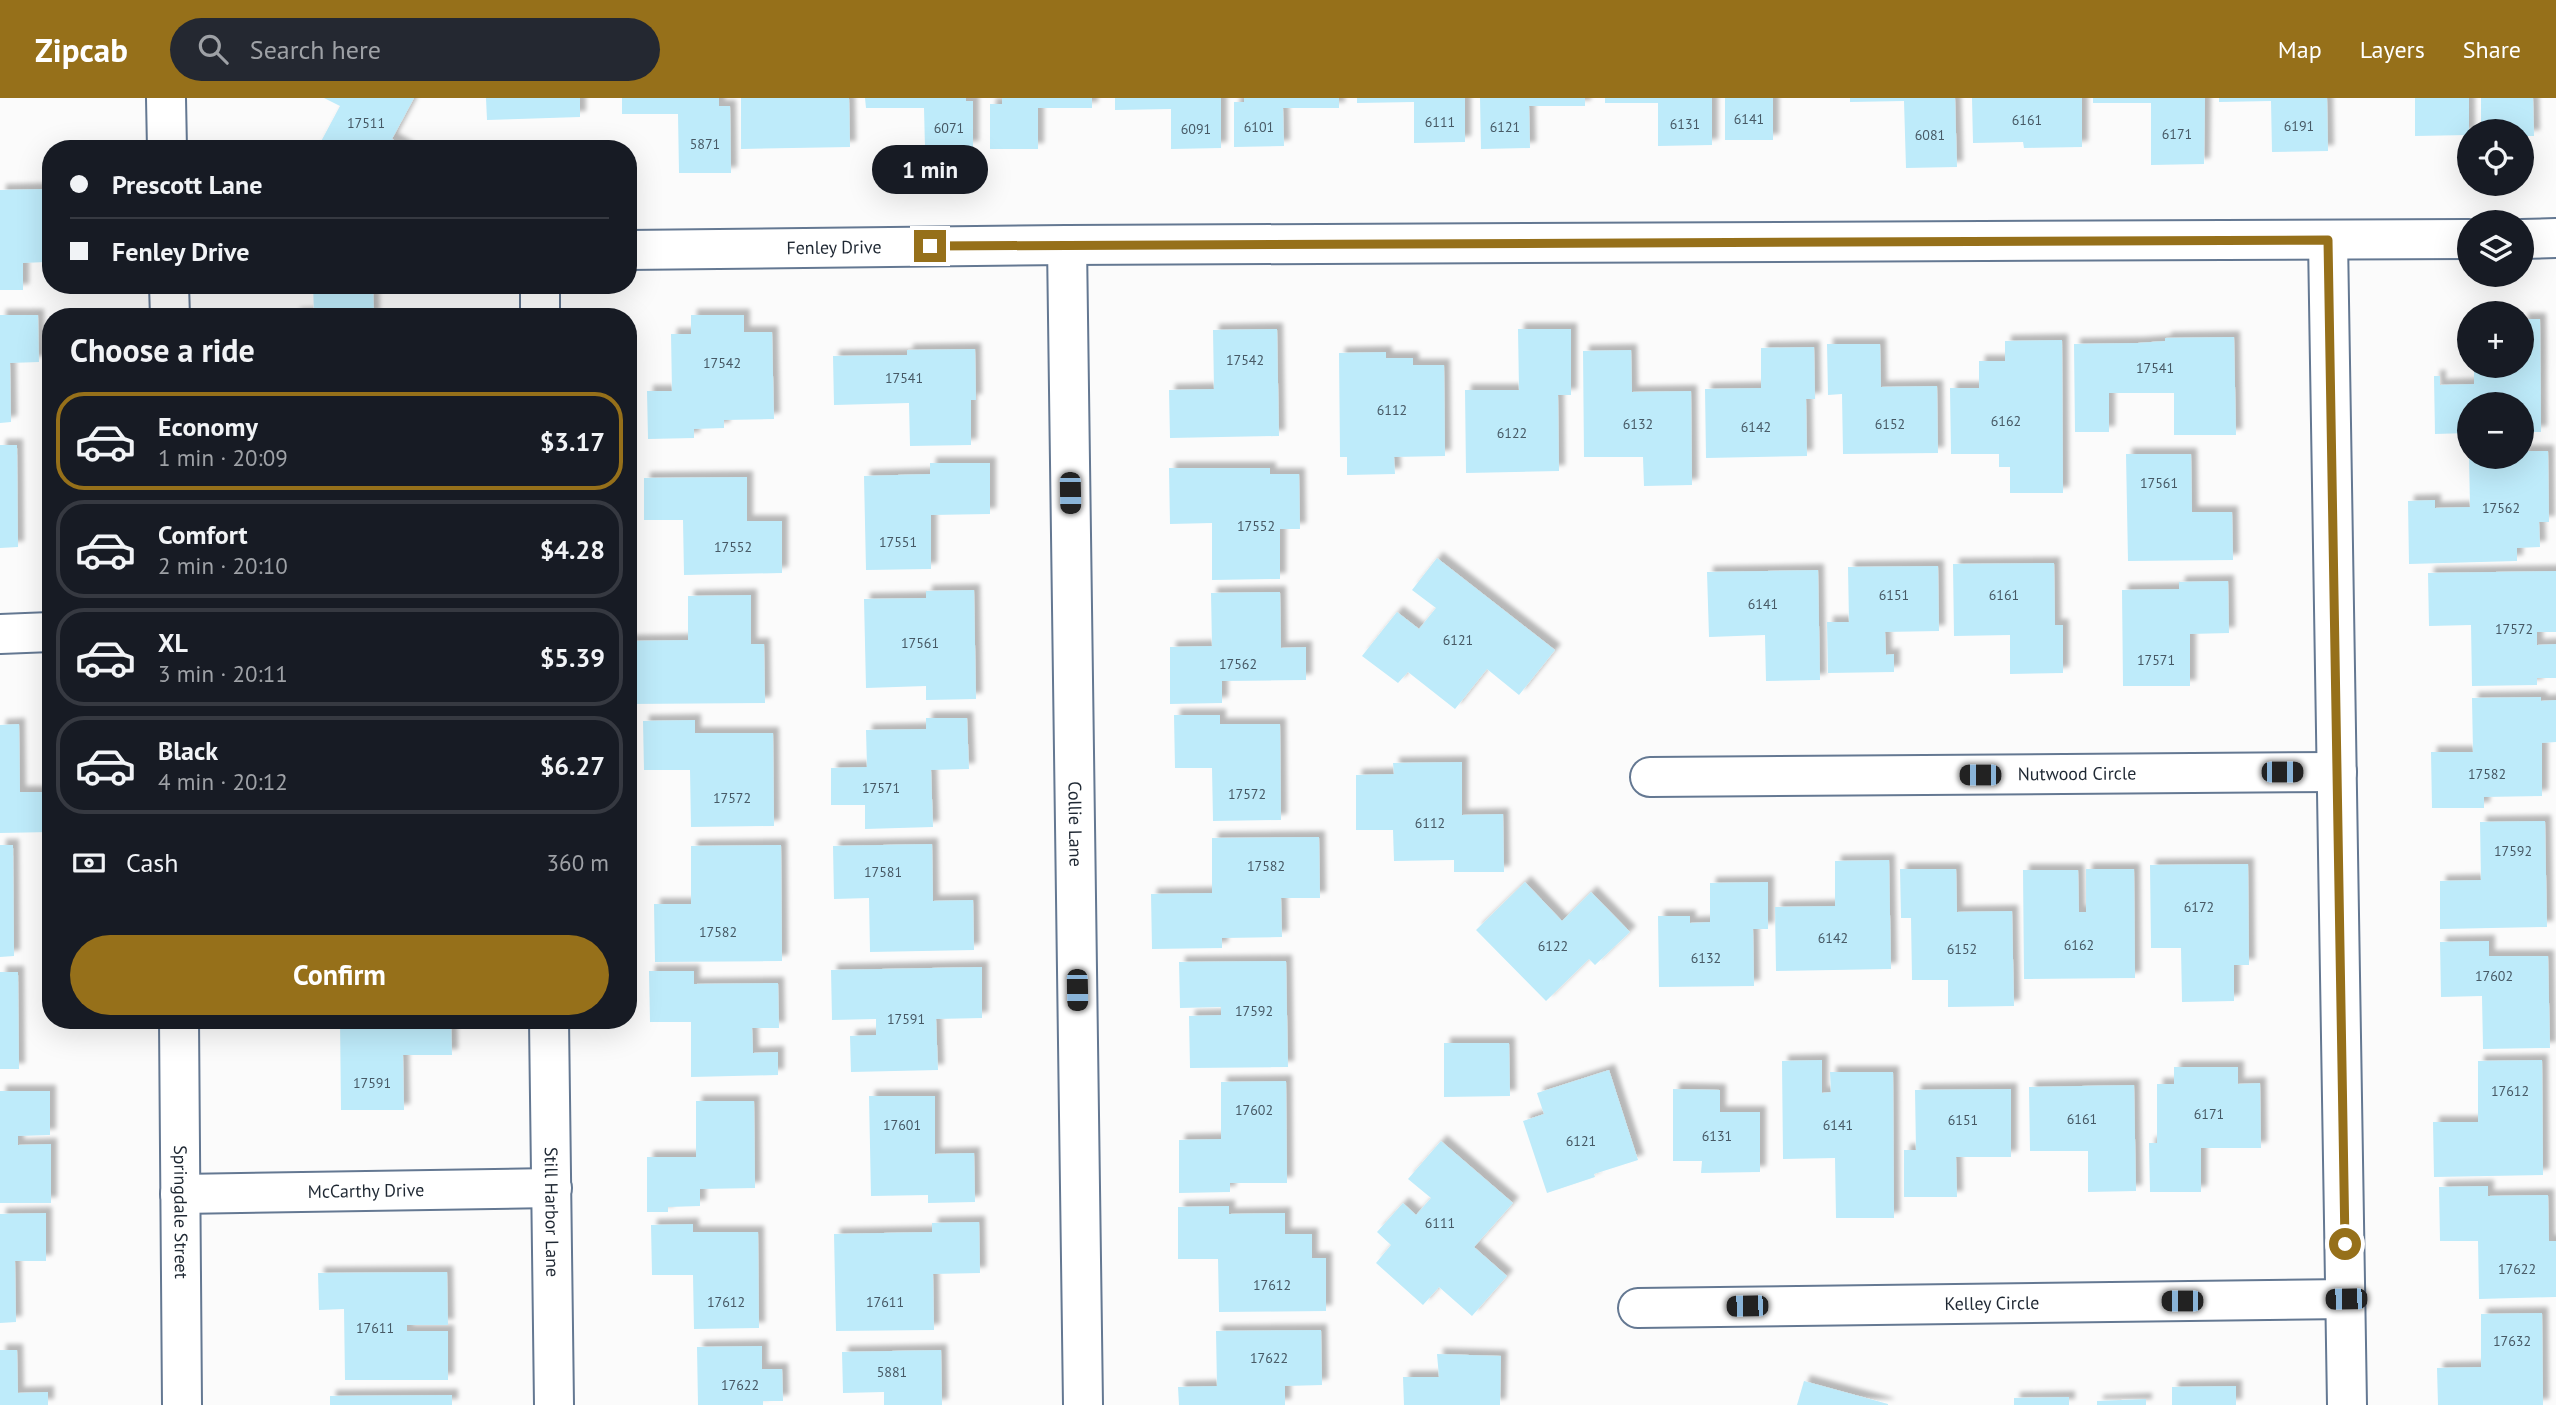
<!DOCTYPE html>
<html lang="en">
<head>
<meta charset="utf-8">
<style>
  body { margin:0; font-family:"PT Sans",sans-serif; background:#242831; color:#f1f3f6; height:100vh; display:flex; flex-direction:column; font-size:26px; white-space:nowrap }
  * { box-sizing:border-box; margin:0 }
  p { font-size:23px; color:#9ea1a6 }
  .icon { flex:none; width:38px; height:38px; fill:none; stroke:currentColor; stroke-width:2; stroke-linecap:round; stroke-linejoin:round }
  .map { position:relative; flex:1; overflow:hidden }
  .sheet { position:absolute; left:42px; top:210px; width:595px; height:721px; display:flex; flex-direction:column; background:#171b24; border-radius:28px; box-shadow:0 7px 28px #0002 }
  .sheet>* { flex:none }
  .banner { position:absolute; left:42px; top:42px; width:595px; height:154px; border-radius:28px; box-shadow:0 7px 28px #0002; display:grid; align-content:center; height:154px; padding:0 28px; background:#171b24 }
  .controls { position:absolute; left:2457px; top:21px; display:grid; gap:14px }
  .controls a { display:grid; place-items:center; width:77px; height:77px; border-radius:50%; background:#171b24; box-shadow:0 7px 28px #0002; font-size:35px }
  .end { position:absolute; width:32px; height:32px; margin:-16px; border:9px solid #96701a; background:#fff; box-shadow:0 0 0 4px #fff }
  .from { border-radius:50% }
  .bubble { position:absolute; height:49px; border-radius:24px; background:#171b24; box-shadow:0 7px 28px #0002; font-size:23px; font-weight:700; line-height:49px; text-align:center }
  .car { position:absolute; width:21px; height:42px; margin:-21px -10px; border-radius:9px; box-shadow:0 0 5px 2px #0007; background:linear-gradient(#222 24%,#8ab4d8 0 40%,#222 0 76%,#8ab4d8 0 86%,#222 0) }
  .banner b { display:flex; align-items:center; gap:24px; height:66px; font-size:26px }
  .banner b+b { border-top:2px solid #363941 }
  .banner i { width:18px; height:18px; background:#f1f3f6 }
  ul { padding:0; list-style:none }
  li { display:flex; align-items:center; gap:21px; height:98px; margin:0 14px 10px; padding:0 14px; border:4px solid #363941; border-radius:28px }
  li div { flex:1 }
  li b { display:block; font-size:26px }
  li em { font-style:normal; font-weight:700 }
  li.current { border-color:#96701a }
  li>.icon { width:63px; height:63px; stroke-width:1.5 }
  h2 { padding:0 28px; font-size:32px; line-height:84px }
  .pay { display:flex; align-items:center; gap:18px; height:77px; padding:0 28px; font-size:26px }
  .pay p { margin-inline-start:auto }
  .cta { display:flex; gap:14px; margin-top:auto; padding:14px 28px }
  .cta a { flex:1; height:80px; border-radius:42px; background:#96701a; color:#fff; font-size:28px; font-weight:700; line-height:80px; text-align:center }
  header { display:flex; align-items:center; gap:42px; box-sizing:border-box; height:98px; padding:0 35px; background:#96701a; color:#fff }
  header strong { font-size:33px }
  nav { display:flex; gap:38px; margin-inline-start:auto; font-size:24px }
  .search { width:490px; height:63px; background:#242831; display:flex; align-items:center; gap:18px; box-sizing:border-box; padding:0 24px; border-radius:38px; color:#9ea1a6; font-size:26px }
  .map>svg:first-child { display:block }
  .building { fill:#beebfa; filter:url(#shadow) }
  .lines { fill:none; stroke-linecap:round; stroke-linejoin:round }
  .minor-casing { stroke:#647892; stroke-width:42 }
  .tertiary-casing { stroke:#647892; stroke-width:42 }
  .minor { stroke:#fff; stroke-width:38 }
  .tertiary { stroke:#fff; stroke-width:38 }
  .route { stroke:#96701a; stroke-width:9 }
  .labels { text-anchor:middle; stroke-width:5; stroke-linejoin:round; paint-order:stroke }
  .number-label { font-size:14px; fill:#475965 }
  .street-label { font-size:18px; fill:#1f2833; stroke:#fbfbfb }
</style>
</head>
<body>
<header>
<strong>Zipcab</strong>
<div class="search"><svg class="icon" aria-label="search" viewBox="0 0 24 24"><circle cx="10" cy="10" r="6"/><path d="M15 15l6 6"/></svg>Search here</div>
<nav><a>Map</a><a>Layers</a><a>Share</a></nav>
</header>
<div class="map">
<svg width="2556" height="1307" viewBox="0 0 2556 1307">
  <defs>
    <filter id="shadow"><feDropShadow dx="6" dy="-6" stdDeviation="2" flood-color="#0004"/></filter>
  </defs>
  <rect width="100%" height="100%" fill="#fbfbfb"/>
  <g class="building">
    <path d="M324 0H414L392 41 410 51H317L340 8Z"/>
    <path d="M486 0H580V19L487 22Z"/>
    <path d="M622 0H719V8H730L731 75H679L678 16H622Z"/>
    <path d="M741 0H849L850 49 741 51Z"/>
    <path d="M865 0H966V3H973V49L925 50 924 10H866Z"/>
    <path d="M1002 0H1092V10H1038V51H990V6H1002Z"/>
    <path d="M1115 0H1221V50L1171 51V11L1115 12Z"/>
    <path d="M1244 0H1339V10H1283L1284 48 1234 49V4H1244Z"/>
    <path d="M1357 0H1465V44L1414 45V4L1357 5Z"/>
    <path d="M1480 0H1585V8H1529L1530 50 1481 51Z"/>
    <path d="M1605 0H1712V47L1658 48V5H1605Z"/>
    <rect x="1725" y="0" width="48" height="42"/>
    <path d="M1850 0H1955L1957 69 1906 70 1904 3 1850 4Z"/>
    <path d="M1972 0H2082V49L2024 50 2023 44 1973 45Z"/>
    <path d="M2093 0H2205L2204 66 2151 67V5H2093Z"/>
    <path d="M2219 0H2327L2328 53 2272 54 2271 3 2219 4Z"/>
    <path d="M2415 0H2469V37L2415 38Z"/>
    <path d="M2481 0H2533L2534 38H2522V33H2481Z"/>
    <path d="M45 91 46 164 23 165V192H0V92Z"/>
    <path d="M313 187H373L374 219H294V216L314 215Z"/>
    <path d="M0 217H38L39 264 10 265 11 324 0 325Z"/>
    <path d="M691 217H744V234H772L774 321 724 322V330L694 331V340L648 341 647 293H672L671 236H691Z"/>
    <path d="M2522 221H2540L2541 334H2522V306H2469V335L2435 336 2434 278H2440V287L2474 286V268H2522Z"/>
    <path d="M1277 231 1279 338 1170 340 1169 292 1214 291 1213 232Z"/>
    <path d="M1518 231H1571V297H1558L1559 373 1466 375 1465 292H1519Z"/>
    <path d="M2234 239 2236 337H2174V295H2109V334H2075L2074 246 2138 245 2165 243V240Z"/>
    <path d="M2062 242 2063 395H2010V369H1999V356H1951L1950 290H1979V263H2005V243Z"/>
    <path d="M1827 246H1880L1881 289 1937 288 1938 355 1843 356 1842 296 1828 297Z"/>
    <path d="M1814 249 1815 301H1806L1807 358 1706 360 1705 291 1761 290V250Z"/>
    <path d="M975 251 976 302H971V347L910 348 909 305 834 307 833 258 907 257V252Z"/>
    <path d="M1631 252 1632 294 1691 293 1692 387 1644 388 1643 359H1584L1583 253Z"/>
    <path d="M1386 254V260H1413V267H1444L1445 358 1394 359 1395 376 1347 377V359H1340L1339 255Z"/>
    <path d="M0 347H17L18 449 0 450Z"/>
    <path d="M2522 353H2548L2549 424H2539L2540 449 2517 450V463L2409 466 2408 403 2435 402V410L2470 409 2469 359H2522Z"/>
    <path d="M2126 356H2191L2192 414H2232L2233 462 2128 463Z"/>
    <path d="M930 365H990V416L931 417V471L866 472 864 378 930 376Z"/>
    <path d="M1169 370H1270V376H1299L1300 431H1280V481L1212 482V425L1170 426Z"/>
    <path d="M747 379V423H782V475L684 477 683 422H644V380Z"/>
    <path d="M1437 460 1555 552 1519 597 1487 571 1455 611 1408 574 1398 585 1362 558 1397 514 1419 531 1436 510 1412 492Z"/>
    <path d="M2054 465 2055 527H2063V575L2010 576V537L1954 538 1953 466Z"/>
    <path d="M1938 468 1939 533 1885 534 1886 557 1894 556V574L1828 575 1827 524H1849L1848 469Z"/>
    <path d="M1818 472 1820 582 1766 583 1765 537 1709 539 1707 474Z"/>
    <path d="M2556 473V534H2537V547L2556 546V580H2537V587L2472 588 2471 527 2429 528 2428 475Z"/>
    <path d="M2228 483 2229 535 2190 536V588H2123L2122 492 2179 491V484Z"/>
    <path d="M974 492 976 601 926 602V588L866 590 864 501 926 500V493Z"/>
    <path d="M1280 494 1281 550 1306 549V582L1222 583V605L1170 606V549L1212 548 1211 495Z"/>
    <path d="M751 497V546H764L765 605 628 606V543L688 542V498Z"/>
    <path d="M2541 599V603L2556 602V644L2542 645V698L2484 699V710H2432L2431 654H2473L2472 600Z"/>
    <path d="M1174 617H1220V626H1280L1281 722 1213 723 1212 670H1175Z"/>
    <path d="M926 620H967L969 671 931 672 933 729 865 731V707H831V670L867 669 866 632 926 631Z"/>
    <path d="M695 622V635H773L774 728 691 729 690 672H644L643 623Z"/>
    <path d="M19 626 20 694H51V734L0 735V627Z"/>
    <path d="M1462 664V717L1503 716 1504 774H1454V762L1394 763 1393 732H1356V677L1394 676 1393 665Z"/>
    <path d="M2545 723 2547 829 2440 831V783L2481 782 2480 724Z"/>
    <path d="M1319 739 1320 800H1281L1282 839 1222 840V850L1152 851 1151 796 1212 795V740Z"/>
    <path d="M932 746 933 803 973 802 974 852 870 854 869 800 834 801 833 748Z"/>
    <path d="M0 747H13L14 858 0 859Z"/>
    <path d="M781 747 782 863 655 864 654 806H691V748Z"/>
    <path d="M1889 762 1891 871 1776 873 1775 809 1835 808V763Z"/>
    <path d="M2248 766 2249 867H2234V903L2182 904 2181 850H2151L2150 767Z"/>
    <path d="M1900 771H1956L1957 814 2012 813 2014 908 1948 909V882H1912L1911 820H1901Z"/>
    <path d="M2086 771H2134L2135 880 2024 881 2023 772H2078L2079 814H2086Z"/>
    <path d="M1525 784 1562 823 1591 794 1630 834 1595 867 1589 861 1546 903 1476 832Z"/>
    <path d="M1768 784V831H1753L1754 888 1659 889 1658 818H1690V825L1710 824V785Z"/>
    <path d="M2489 843V858H2548L2550 950 2483 951 2482 898 2441 899 2440 844Z"/>
    <path d="M1286 863 1288 969 1190 970 1189 918 1221 917V909L1180 910 1179 864Z"/>
    <path d="M982 869V920L936 921 938 972 851 974 850 938 876 937V921L832 922 831 872Z"/>
    <path d="M649 873H694V886L778 885 779 930H752L753 955 778 954V977L691 979V924H650Z"/>
    <path d="M0 874H18L19 971H0Z"/>
    <path d="M340 922H451L452 957H403L404 1012H341Z"/>
    <path d="M1444 945H1509L1510 998 1444 999Z"/>
    <path d="M1822 962V995L1831 994 1830 974H1893L1894 1120H1836L1835 1060 1783 1061 1782 963Z"/>
    <path d="M2542 962 2543 1077 2434 1079 2433 1024H2478V963Z"/>
    <path d="M2174 969H2238V986L2260 985 2261 1050H2201V1094H2150L2149 1045H2157V986H2174Z"/>
    <path d="M1609 972 1638 1062 1594 1076 1595 1079 1547 1095 1523 1023 1544 1016 1537 995Z"/>
    <path d="M1286 983 1287 1085H1230V1094L1179 1095V1042L1221 1041V984Z"/>
    <path d="M2134 987 2136 1093 2088 1094V1053H2030L2029 989Z"/>
    <path d="M1673 991 1720 992V1014H1760V1074L1701 1075 1702 1063H1673Z"/>
    <path d="M2011 991V1059H1956L1957 1099H1904V1052H1916L1915 992Z"/>
    <path d="M0 993H50V1037L18 1038V1047L51 1046V1105H0Z"/>
    <path d="M869 998H935V1056L974 1055 975 1104 928 1105V1097L871 1098Z"/>
    <path d="M696 1003H754L755 1090 700 1091V1108L668 1109V1114H647V1059H696Z"/>
    <path d="M1441 1043 1513 1105 1474 1149 1507 1178 1472 1218 1439 1189 1423 1207 1376 1165 1391 1147 1377 1134 1403 1105 1416 1117 1431 1100 1408 1081Z"/>
    <path d="M2488 1088V1098L2548 1097 2549 1143H2556V1199L2479 1201 2478 1143H2440L2439 1089Z"/>
    <path d="M1229 1108V1116L1285 1115V1136H1312V1160H1326V1213L1219 1214 1218 1161H1178V1109Z"/>
    <path d="M46 1115V1163H15L16 1224 0 1225V1116Z"/>
    <path d="M979 1124 980 1175 933 1176 934 1232 836 1233 834 1136 932 1134V1125Z"/>
    <path d="M693 1126V1134H758L759 1230 694 1231 693 1177H652L651 1127Z"/>
    <path d="M447 1174 448 1227H407V1233H448V1282H345L344 1211 319 1212 318 1175Z"/>
    <path d="M2542 1215 2543 1307H2438L2437 1270 2481 1269V1216Z"/>
    <path d="M1321 1232 1322 1287 1285 1288V1307H1179L1178 1289 1217 1288 1216 1233Z"/>
    <path d="M762 1248V1271H782L783 1303H763V1307H698L697 1249Z"/>
    <path d="M0 1252H17L18 1295 48 1294V1307H0Z"/>
    <path d="M941 1252 942 1307H884V1294L843 1295 842 1254Z"/>
    <path d="M1437 1256 1501 1258 1500 1307H1404L1403 1279H1439Z"/>
    <path d="M1804 1283 1888 1306V1307H1797Z"/>
    <path d="M2236 1288V1307H2172V1289Z"/>
    <path d="M452 1297V1307H330V1298Z"/>
    <path d="M2069 1299V1307H2014V1300Z"/>
    <path d="M2146 1301V1307H2097V1303Z"/>
  </g>
  <g class="lines">
    <defs>
      <g id="minor">
        <path d="M2522 141 2556 140"/>
        <path d="M2328 142 2347 1307"/>
        <path id="s1" d="M1067 147 1083 1307"/>
        <path id="s2" d="M628 152 1067 147 2469 141"/>
        <path d="M540 187V219"/>
        <path d="M0 536 51 534"/>
        <path id="s3" d="M1650 679 2337 674"/>
        <path id="s4" d="M549 922 554 1307"/>
        <path id="s5" d="M180 1096 552 1090"/>
        <path id="s6" d="M1638 1210 2346 1201"/>
      </g>
      <g id="tertiary">
        <path d="M166 0 167 51"/>
        <path d="M169 187 170 219"/>
        <path id="s7" d="M179 922 182 1307"/>
      </g>
    </defs>
    <use href="#minor" class="minor-casing"/>
    <use href="#tertiary" class="tertiary-casing"/>
    <use href="#minor" class="minor"/>
    <use href="#tertiary" class="tertiary"/>
  </g>
  <g class="lines">
    <path class="route" d="M930 148 2328 142 2345 1146"/>
  </g>
  <g class="labels">
    <g class="number-label">
      <text x="1749" y="26">6141</text>
      <text x="2027" y="27">6161</text>
      <text x="1440" y="29">6111</text>
      <text x="366" y="30">17511</text>
      <text x="1685" y="31">6131</text>
      <text x="2299" y="33">6191</text>
      <text x="1259" y="34">6101</text>
      <text x="1505" y="34">6121</text>
      <text x="949" y="35">6071</text>
      <text x="1196" y="36">6091</text>
      <text x="2177" y="41">6171</text>
      <text x="1930" y="42">6081</text>
      <text x="705" y="51">5871</text>
      <text x="1245" y="267">17542</text>
      <text x="722" y="270">17542</text>
      <text x="2155" y="275">17541</text>
      <text x="904" y="285">17541</text>
      <text x="1392" y="317">6112</text>
      <text x="2006" y="328">6162</text>
      <text x="1638" y="331">6132</text>
      <text x="1890" y="331">6152</text>
      <text x="1756" y="334">6142</text>
      <text x="1512" y="340">6122</text>
      <text x="2159" y="390">17561</text>
      <text x="2501" y="415">17562</text>
      <text x="1256" y="433">17552</text>
      <text x="898" y="449">17551</text>
      <text x="733" y="454">17552</text>
      <text x="1894" y="502">6151</text>
      <text x="2004" y="502">6161</text>
      <text x="1763" y="511">6141</text>
      <text x="2514" y="536">17572</text>
      <text x="1458" y="547">6121</text>
      <text x="920" y="550">17561</text>
      <text x="2156" y="567">17571</text>
      <text x="1238" y="571">17562</text>
      <text x="2487" y="681">17582</text>
      <text x="881" y="695">17571</text>
      <text x="1247" y="701">17572</text>
      <text x="732" y="705">17572</text>
      <text x="1430" y="730">6112</text>
      <text x="2513" y="758">17592</text>
      <text x="1266" y="773">17582</text>
      <text x="883" y="779">17581</text>
      <text x="2199" y="814">6172</text>
      <text x="718" y="839">17582</text>
      <text x="1833" y="845">6142</text>
      <text x="2079" y="852">6162</text>
      <text x="1553" y="853">6122</text>
      <text x="1962" y="856">6152</text>
      <text x="1706" y="865">6132</text>
      <text x="2494" y="883">17602</text>
      <text x="1254" y="918">17592</text>
      <text x="906" y="926">17591</text>
      <text x="372" y="990">17591</text>
      <text x="2510" y="998">17612</text>
      <text x="1254" y="1017">17602</text>
      <text x="2209" y="1021">6171</text>
      <text x="2082" y="1026">6161</text>
      <text x="1963" y="1027">6151</text>
      <text x="902" y="1032">17601</text>
      <text x="1838" y="1032">6141</text>
      <text x="1717" y="1043">6131</text>
      <text x="1581" y="1048">6121</text>
      <text x="1440" y="1130">6111</text>
      <text x="2517" y="1176">17622</text>
      <text x="1272" y="1192">17612</text>
      <text x="726" y="1209">17612</text>
      <text x="885" y="1209">17611</text>
      <text x="375" y="1235">17611</text>
      <text x="2512" y="1248">17632</text>
      <text x="1269" y="1265">17622</text>
      <text x="892" y="1279">5881</text>
      <text x="740" y="1292">17622</text>
    </g>
    <g class="street-label">
      <text dy="6" stroke="none"><textPath href="#s2" startOffset="206">Fenley Drive</textPath></text>
      <text dy="6" stroke="none"><textPath href="#s3" startOffset="427">Nutwood Circle</textPath></text>
      <text dy="6" stroke="none"><textPath href="#s1" startOffset="579">Collie Lane</textPath></text>
      <text dy="6" stroke="none"><textPath href="#s5" startOffset="186">McCarthy Drive</textPath></text>
      <text dy="6" stroke="none"><textPath href="#s7" startOffset="192">Springdale Street</textPath></text>
      <text dy="6" stroke="none"><textPath href="#s4" startOffset="192">Still Harbor Lane</textPath></text>
      <text dy="6" stroke="none"><textPath href="#s6" startOffset="354">Kelley Circle</textPath></text>
    </g>
  </g>
</svg>
<div class="controls">
<a><svg class="icon" aria-label="locate" viewBox="0 0 24 24"><circle cx="12" cy="12" r="6"/><path d="M12 2v4M12 18v4M2 12h4M18 12h4"/></svg></a>
<a><svg class="icon" aria-label="layers" viewBox="0 0 24 24"><path d="M12 4l9 5-9 5-9-5zM3 14l9 5 9-5"/></svg></a>
<a>+</a>
<a>−</a>
</div>
<i class="end from" style="left:2345px;top:1146px"></i>
<i class="end" style="left:930px;top:148px"></i>
<div class="bubble" style="left:872px;top:47px;width:116px">1 min</div>
<i class="car" style="left:1070px;top:395px;rotate:179deg"></i>
<i class="car" style="left:2282px;top:674px;rotate:90deg"></i>
<i class="car" style="left:1980px;top:677px;rotate:270deg"></i>
<i class="car" style="left:1077px;top:892px;rotate:179deg"></i>
<i class="car" style="left:2346px;top:1201px;rotate:269deg"></i>
<i class="car" style="left:2182px;top:1203px;rotate:270deg"></i>
<i class="car" style="left:1747px;top:1208px;rotate:269deg"></i>
<div class="banner">
<b><i class="from"></i>Prescott Lane</b>
<b><i></i>Fenley Drive</b>
</div>
<section class="sheet">
<h2>Choose a ride</h2>
<ul>
<li class="current"><svg class="icon" aria-label="car" viewBox="0 0 24 24"><path d="M5 17H2v-5l4-1 3-4h7l3 4 3 1v5h-3M9 17h6M6 11h13"/><circle cx="7" cy="17" r="2"/><circle cx="17" cy="17" r="2"/></svg><div><b>Economy</b><p>1 min · 20:09</p></div><em>$3.17</em></li>
<li><svg class="icon" aria-label="car" viewBox="0 0 24 24"><path d="M5 17H2v-5l4-1 3-4h7l3 4 3 1v5h-3M9 17h6M6 11h13"/><circle cx="7" cy="17" r="2"/><circle cx="17" cy="17" r="2"/></svg><div><b>Comfort</b><p>2 min · 20:10</p></div><em>$4.28</em></li>
<li><svg class="icon" aria-label="car" viewBox="0 0 24 24"><path d="M5 17H2v-5l4-1 3-4h7l3 4 3 1v5h-3M9 17h6M6 11h13"/><circle cx="7" cy="17" r="2"/><circle cx="17" cy="17" r="2"/></svg><div><b>XL</b><p>3 min · 20:11</p></div><em>$5.39</em></li>
<li><svg class="icon" aria-label="car" viewBox="0 0 24 24"><path d="M5 17H2v-5l4-1 3-4h7l3 4 3 1v5h-3M9 17h6M6 11h13"/><circle cx="7" cy="17" r="2"/><circle cx="17" cy="17" r="2"/></svg><div><b>Black</b><p>4 min · 20:12</p></div><em>$6.27</em></li>
</ul>
<div class="pay"><svg class="icon" aria-label="cash" viewBox="0 0 24 24"><path d="M3 7h18v10H3z"/><circle cx="12" cy="12" r="2"/></svg>Cash<p>360 m</p></div>
<div class="cta"><a>Confirm</a></div>
</section>
</div>
</body>
</html>
